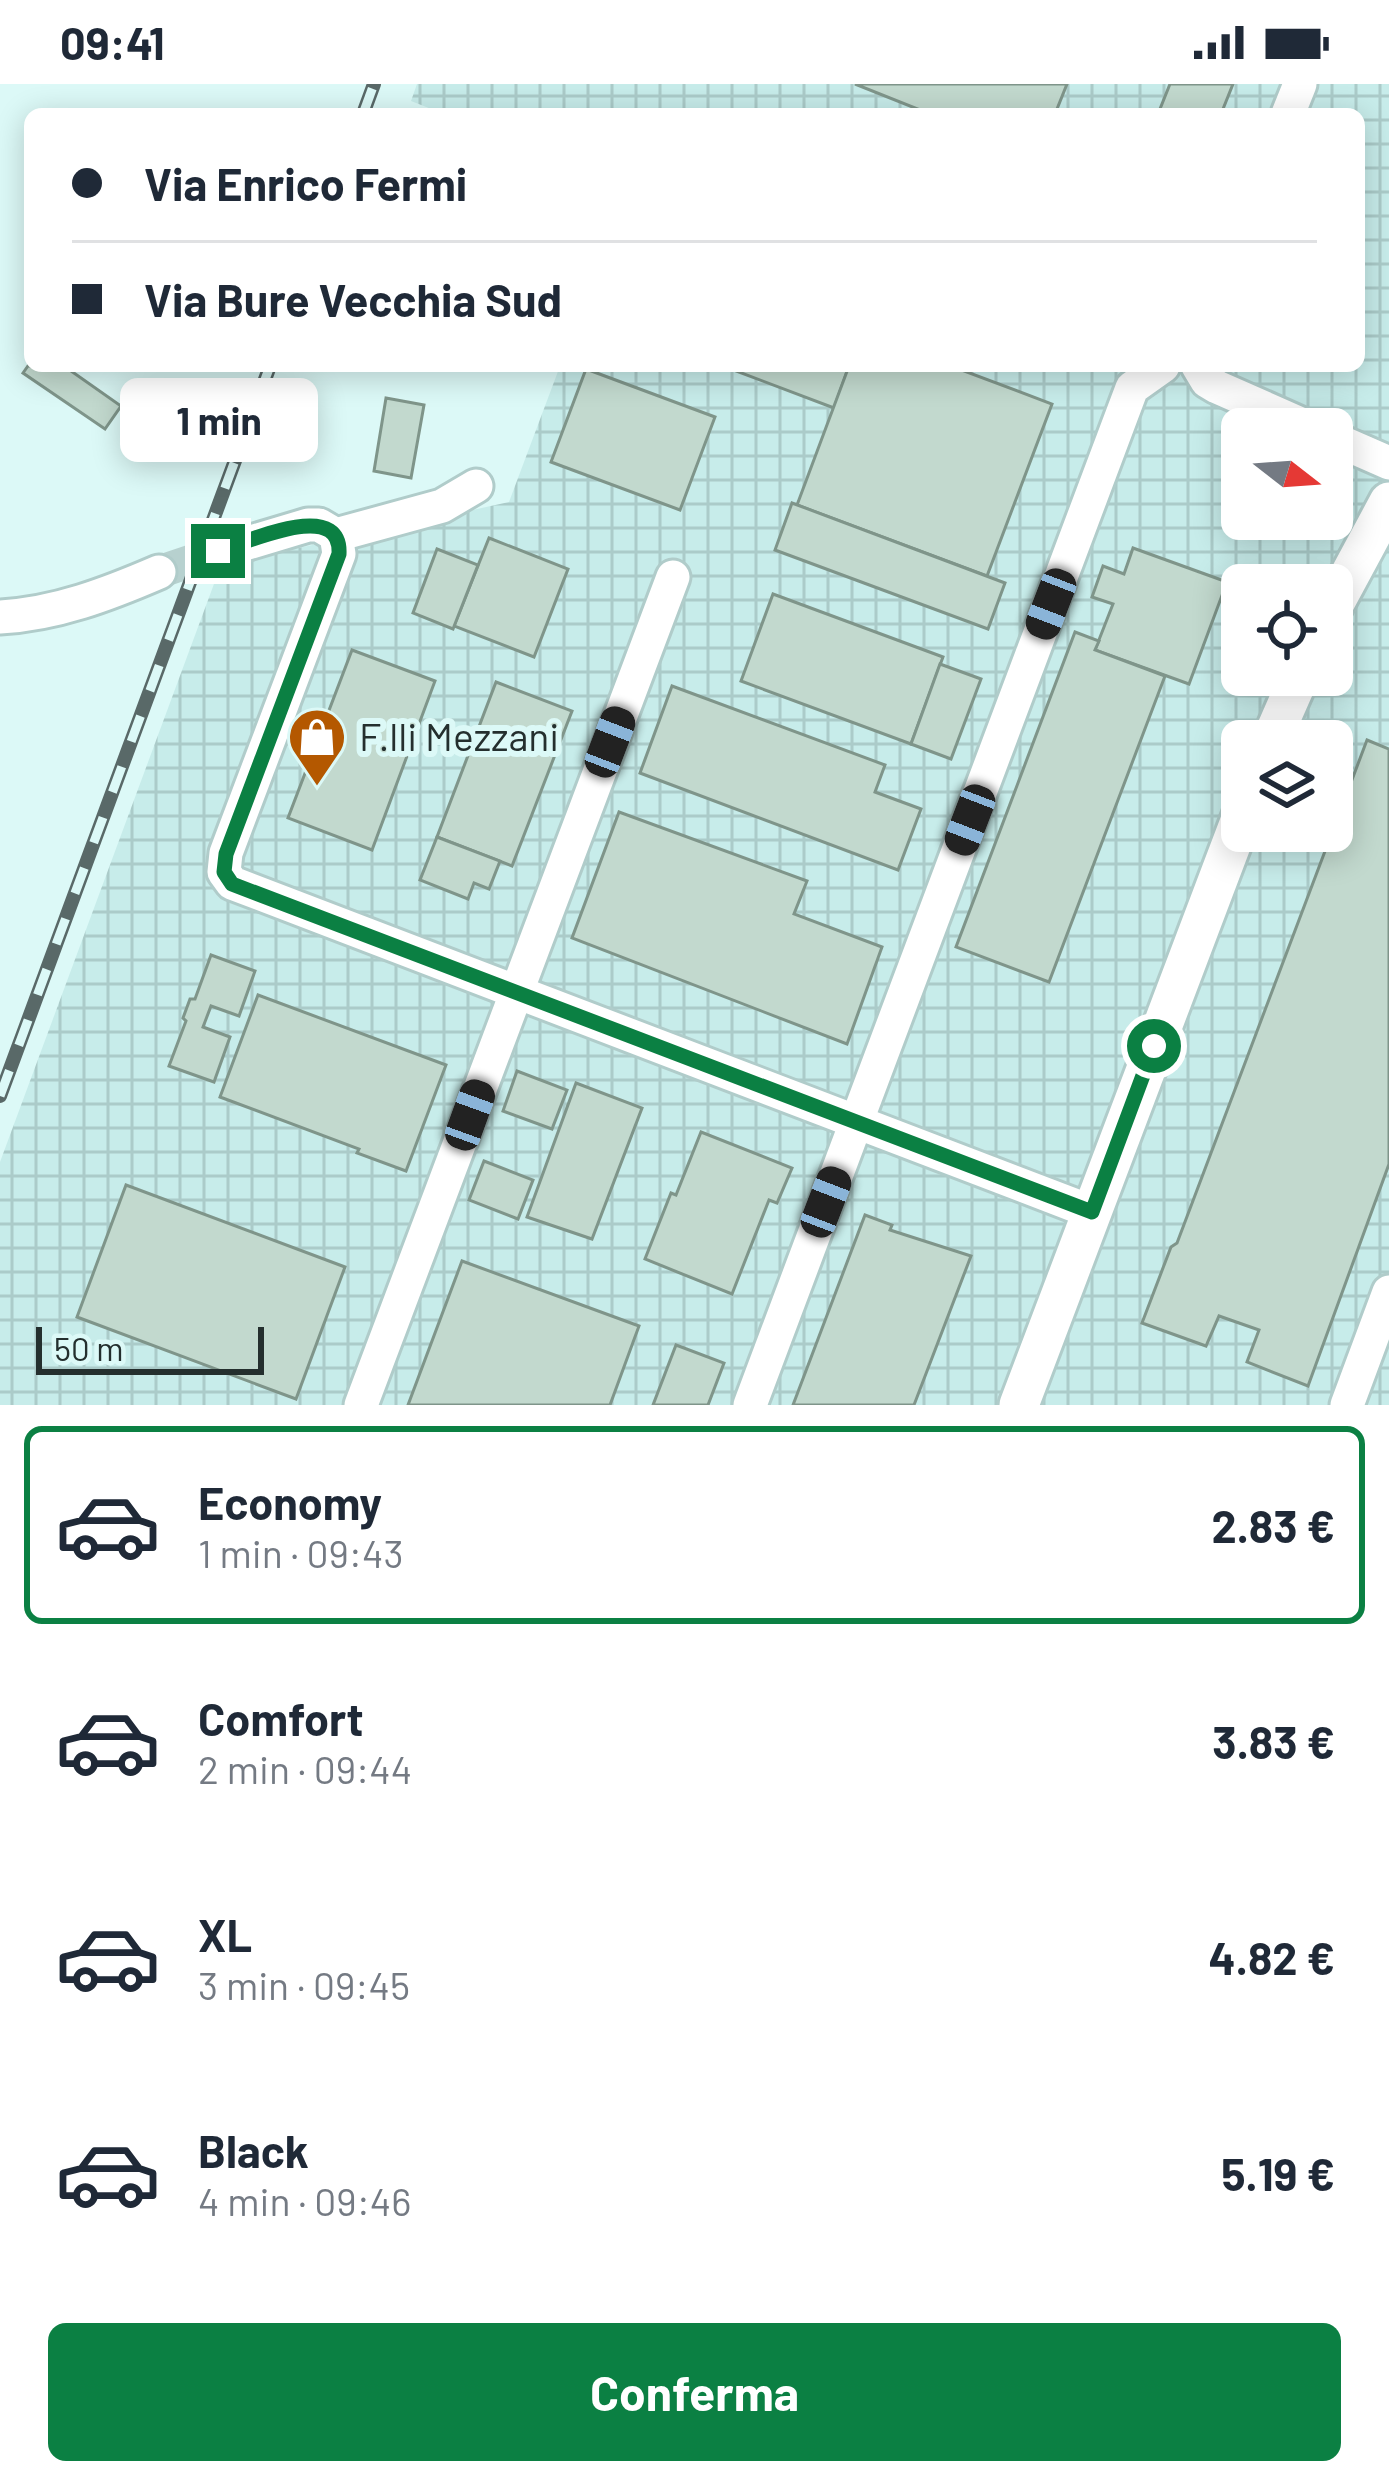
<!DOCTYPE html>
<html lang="it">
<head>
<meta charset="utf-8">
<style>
  body { margin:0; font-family:Barlow,sans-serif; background:#f2f2f3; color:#1f2937; height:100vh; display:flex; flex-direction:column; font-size:45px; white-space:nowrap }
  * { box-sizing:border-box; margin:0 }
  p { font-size:39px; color:#747a83 }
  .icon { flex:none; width:66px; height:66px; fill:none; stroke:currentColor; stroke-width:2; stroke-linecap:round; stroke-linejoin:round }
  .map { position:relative; height:1321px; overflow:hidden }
  .details { display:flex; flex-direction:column; background:#fff; flex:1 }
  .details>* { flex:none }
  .banner { position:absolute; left:24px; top:24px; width:1341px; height:264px; border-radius:18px; box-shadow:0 6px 30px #0003; display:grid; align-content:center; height:264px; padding:0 48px; background:#fff }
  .needle { width:78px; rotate:107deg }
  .buttons { position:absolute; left:1221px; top:324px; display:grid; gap:24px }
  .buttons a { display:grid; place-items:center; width:132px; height:132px; border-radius:18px; background:#fff; box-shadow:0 6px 30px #0003; font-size:60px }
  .scale { position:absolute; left:36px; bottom:30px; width:228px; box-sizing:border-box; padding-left:12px; border:6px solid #242f2e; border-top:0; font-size:33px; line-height:42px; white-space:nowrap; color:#242f2e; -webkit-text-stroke:9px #dcf9f7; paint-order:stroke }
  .end { position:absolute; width:54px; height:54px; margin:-27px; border:15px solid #0b8043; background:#fff; box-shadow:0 0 0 6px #fff }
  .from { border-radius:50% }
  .bubble { position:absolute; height:84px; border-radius:18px; background:#fff; box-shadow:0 6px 30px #0003; font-size:39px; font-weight:700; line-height:84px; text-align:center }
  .car { position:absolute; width:36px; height:72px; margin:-36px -18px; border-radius:15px; box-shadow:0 0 9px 3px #0007; background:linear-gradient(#222 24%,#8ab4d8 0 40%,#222 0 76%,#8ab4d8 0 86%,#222 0) }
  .banner b { display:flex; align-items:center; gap:42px; height:114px; font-size:45px }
  .banner b+b { border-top:3px solid #e0e1e3 }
  .banner i { width:30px; height:30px; background:#1f2937 }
  ul { padding:21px 0 0; list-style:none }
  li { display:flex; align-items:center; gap:36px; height:198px; margin:0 24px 18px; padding:0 24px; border:6px solid transparent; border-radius:18px }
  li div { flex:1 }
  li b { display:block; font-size:45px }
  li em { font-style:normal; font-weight:700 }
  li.active { border-color:#0b8043 }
  li>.icon { width:108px; height:108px; stroke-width:1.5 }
  .button { display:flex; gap:24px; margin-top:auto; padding:24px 48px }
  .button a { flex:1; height:138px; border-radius:18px; background:#0b8043; color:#fff; font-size:48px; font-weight:700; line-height:138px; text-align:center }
  .status { display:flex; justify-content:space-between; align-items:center; height:84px; padding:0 60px; background:#fff; direction:ltr }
  .status svg { height:33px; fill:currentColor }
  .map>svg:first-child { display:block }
  .industrial { fill:url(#industrial-grid); fill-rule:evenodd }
  .building { fill:#c2d9ce; stroke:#7f958a; stroke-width:3 }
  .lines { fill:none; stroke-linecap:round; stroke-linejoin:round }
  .minor-tunnel { stroke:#b7d1cf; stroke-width:33; stroke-dasharray:33 16; stroke-linecap:butt }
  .minor-casing { stroke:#b0ccca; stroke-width:39 }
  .tertiary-casing { stroke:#b0ccca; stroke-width:45 }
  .minor { stroke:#fff; stroke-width:33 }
  .tertiary { stroke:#fff; stroke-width:39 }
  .rail-casing { stroke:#596968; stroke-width:14 }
  .rail { stroke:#dcf9f7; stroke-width:9; stroke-dasharray:27; stroke-linecap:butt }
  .route { stroke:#0b8043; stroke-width:15 }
  .labels { text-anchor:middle; stroke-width:12; stroke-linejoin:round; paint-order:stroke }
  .poi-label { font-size:39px; fill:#242f2e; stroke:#dcf9f7; text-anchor:start }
</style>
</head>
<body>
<div class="status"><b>09:41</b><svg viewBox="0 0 49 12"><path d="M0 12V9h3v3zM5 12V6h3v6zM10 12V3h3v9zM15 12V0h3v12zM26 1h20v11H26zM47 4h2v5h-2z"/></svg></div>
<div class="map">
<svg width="1389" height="1321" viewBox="0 0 1389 1321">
  <defs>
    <pattern id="industrial-grid" width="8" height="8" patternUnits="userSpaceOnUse" patternTransform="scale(3)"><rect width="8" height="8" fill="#c7ecea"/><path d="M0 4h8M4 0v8" fill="none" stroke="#abcbc9"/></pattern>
  </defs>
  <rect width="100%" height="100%" fill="#dcf9f7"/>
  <path class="industrial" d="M417 0H1389V1321H0V1078L221 481 509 418 560 282H1359V30H444L411 17ZM1242 345H1332V435H1242ZM1242 501H1332V591H1242ZM1242 657H1332V747H1242Z"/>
  <g class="building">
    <path d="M855 0H1067L1055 30H930Z"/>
    <path d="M1170 0H1233L1221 30H1158Z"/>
    <path d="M30 279V282H64L121 322 105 345 23 289Z"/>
    <path d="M723 282H849L834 324Z"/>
    <path d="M849 282H951L1052 320 987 492 797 421Z"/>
    <path d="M586 285 715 333 680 426 551 378Z"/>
    <path d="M386 314 424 321 411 394 374 387Z"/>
    <path d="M792 419 1005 499 988 545 775 466Z"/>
    <path d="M489 454 568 485 534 573 454 542Z"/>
    <path d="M1133 464 1227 498 1189 600 1095 566 1113 520 1092 513 1103 482 1124 490Z"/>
    <path d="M437 465 478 481 453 545 413 529Z"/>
    <path d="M773 510 943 573 911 660 741 597Z"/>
    <path d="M1075 548 1099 557 1095 566 1165 592 1049 898 956 863Z"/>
    <path d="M352 566 435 597 372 766 288 734Z"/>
    <path d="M940 580 981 595 951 675 911 660Z"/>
    <path d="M496 598 572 627 512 782 437 753Z"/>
    <path d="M672 602 885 681 875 708 921 725 898 786 640 689Z"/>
    <path d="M1367 656 1389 665V1080L1308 1302 1247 1278 1259 1246 1219 1232 1206 1262 1142 1239 1171 1163 1177 1159Z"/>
    <path d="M619 728 807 797 794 830 882 863 847 960 572 854Z"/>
    <path d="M437 753 500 777 489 805 474 799 468 815 420 796Z"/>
    <path d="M211 871 255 887 239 932 211 922 203 943 230 953 214 998 169 982 186 937 183 934 190 915H195Z"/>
    <path d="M258 911 446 981 406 1087 357 1069 359 1065 220 1013Z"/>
    <path d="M517 987 567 1006 552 1045 503 1027Z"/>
    <path d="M576 999 642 1024 592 1155 527 1133Z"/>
    <path d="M701 1048 792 1084 777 1119 769 1116 732 1210 645 1175 671 1109 676 1111Z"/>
    <path d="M484 1077 533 1096 518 1135 469 1116Z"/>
    <path d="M126 1101 345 1183 296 1315 77 1233Z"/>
    <path d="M865 1131 892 1141 890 1146 971 1172 914 1321H793Z"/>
    <path d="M462 1177 639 1242 610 1321H408Z"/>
    <path d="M676 1261 724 1279 708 1321H653Z"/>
  </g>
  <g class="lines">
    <path class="minor-tunnel" d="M159 488 218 468"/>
    <defs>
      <g id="minor">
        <path d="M1288 30 1300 0"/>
        <path d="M1198 282 1207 297 1217 303 1312 345"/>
        <path d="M1332 354 1389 379"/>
        <path d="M336 451 339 470 226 769 224 788 232 799 1092 1128"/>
        <path d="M336 451 442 422 476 402"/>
        <path d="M218 468 308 441H319L336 451"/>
        <path d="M0 533C56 530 108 510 159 488"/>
        <path d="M361 1321 673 493"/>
        <path d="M750 1321 1132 304 1163 282"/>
        <path d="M1347 1321 1389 1208"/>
      </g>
      <g id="tertiary">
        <path d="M1332 524 1389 418"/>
        <path d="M1271 657 1300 591"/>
        <path d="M1019 1321 1242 732"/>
      </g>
    </defs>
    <use href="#minor" class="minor-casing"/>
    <use href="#tertiary" class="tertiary-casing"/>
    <use href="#minor" class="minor"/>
    <use href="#tertiary" class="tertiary"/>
    <defs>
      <g id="rail">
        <path d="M363 30 374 0"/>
        <path d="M0 1012 270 282"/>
      </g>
    </defs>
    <use href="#rail" class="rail-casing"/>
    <use href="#rail" class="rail"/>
  </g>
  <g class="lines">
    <path class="route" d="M218 467C246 459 342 413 339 470L226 770 224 788 232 800 1092 1128 1154 962"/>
  </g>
  <defs>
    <symbol id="shop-pin" viewBox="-11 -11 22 30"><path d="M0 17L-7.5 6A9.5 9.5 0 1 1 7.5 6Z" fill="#b45800" stroke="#dcf9f7"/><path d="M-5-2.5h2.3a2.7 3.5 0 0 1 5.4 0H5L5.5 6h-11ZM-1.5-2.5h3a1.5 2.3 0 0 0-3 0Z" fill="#fff"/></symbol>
  </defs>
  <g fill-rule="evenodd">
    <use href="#shop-pin" x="284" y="620" width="66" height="90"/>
  </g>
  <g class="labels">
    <g class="poi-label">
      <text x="359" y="667">F.lli Mezzani</text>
    </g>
  </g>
</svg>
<div class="buttons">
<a><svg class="needle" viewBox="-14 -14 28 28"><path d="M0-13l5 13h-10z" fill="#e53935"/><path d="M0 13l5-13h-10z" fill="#747a83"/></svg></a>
<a><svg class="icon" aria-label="locate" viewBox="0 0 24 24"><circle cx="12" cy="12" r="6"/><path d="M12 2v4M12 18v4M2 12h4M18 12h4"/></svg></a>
<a><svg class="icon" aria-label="layers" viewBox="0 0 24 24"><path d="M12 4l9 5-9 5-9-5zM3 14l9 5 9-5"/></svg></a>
</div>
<div class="scale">50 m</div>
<i class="end from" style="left:1154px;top:962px"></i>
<i class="end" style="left:218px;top:467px"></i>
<div class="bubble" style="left:120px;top:294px;width:198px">1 min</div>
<i class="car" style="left:1051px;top:520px;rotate:201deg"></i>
<i class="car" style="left:610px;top:658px;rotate:21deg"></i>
<i class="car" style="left:970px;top:736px;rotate:201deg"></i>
<i class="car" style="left:470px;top:1031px;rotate:20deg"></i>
<i class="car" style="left:826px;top:1118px;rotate:21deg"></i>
<div class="banner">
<b><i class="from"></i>Via Enrico Fermi</b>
<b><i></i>Via Bure Vecchia Sud</b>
</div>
</div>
<section class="details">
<ul>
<li class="active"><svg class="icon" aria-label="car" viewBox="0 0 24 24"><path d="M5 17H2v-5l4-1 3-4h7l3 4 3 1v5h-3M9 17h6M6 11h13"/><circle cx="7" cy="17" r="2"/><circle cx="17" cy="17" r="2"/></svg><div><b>Economy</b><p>1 min · 09:43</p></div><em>2.83 €</em></li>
<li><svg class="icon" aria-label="car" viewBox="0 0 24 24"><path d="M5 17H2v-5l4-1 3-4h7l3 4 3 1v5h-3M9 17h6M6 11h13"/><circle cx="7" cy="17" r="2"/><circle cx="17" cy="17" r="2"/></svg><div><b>Comfort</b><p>2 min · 09:44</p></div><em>3.83 €</em></li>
<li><svg class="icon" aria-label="car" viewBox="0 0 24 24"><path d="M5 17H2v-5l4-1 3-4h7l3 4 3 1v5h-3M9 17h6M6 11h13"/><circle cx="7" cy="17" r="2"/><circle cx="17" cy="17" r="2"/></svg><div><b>XL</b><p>3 min · 09:45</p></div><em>4.82 €</em></li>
<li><svg class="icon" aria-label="car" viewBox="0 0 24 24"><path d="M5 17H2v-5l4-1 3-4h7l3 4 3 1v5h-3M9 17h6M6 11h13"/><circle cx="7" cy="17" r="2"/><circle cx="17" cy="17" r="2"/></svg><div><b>Black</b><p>4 min · 09:46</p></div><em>5.19 €</em></li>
</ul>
<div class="button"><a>Conferma</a></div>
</section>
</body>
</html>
